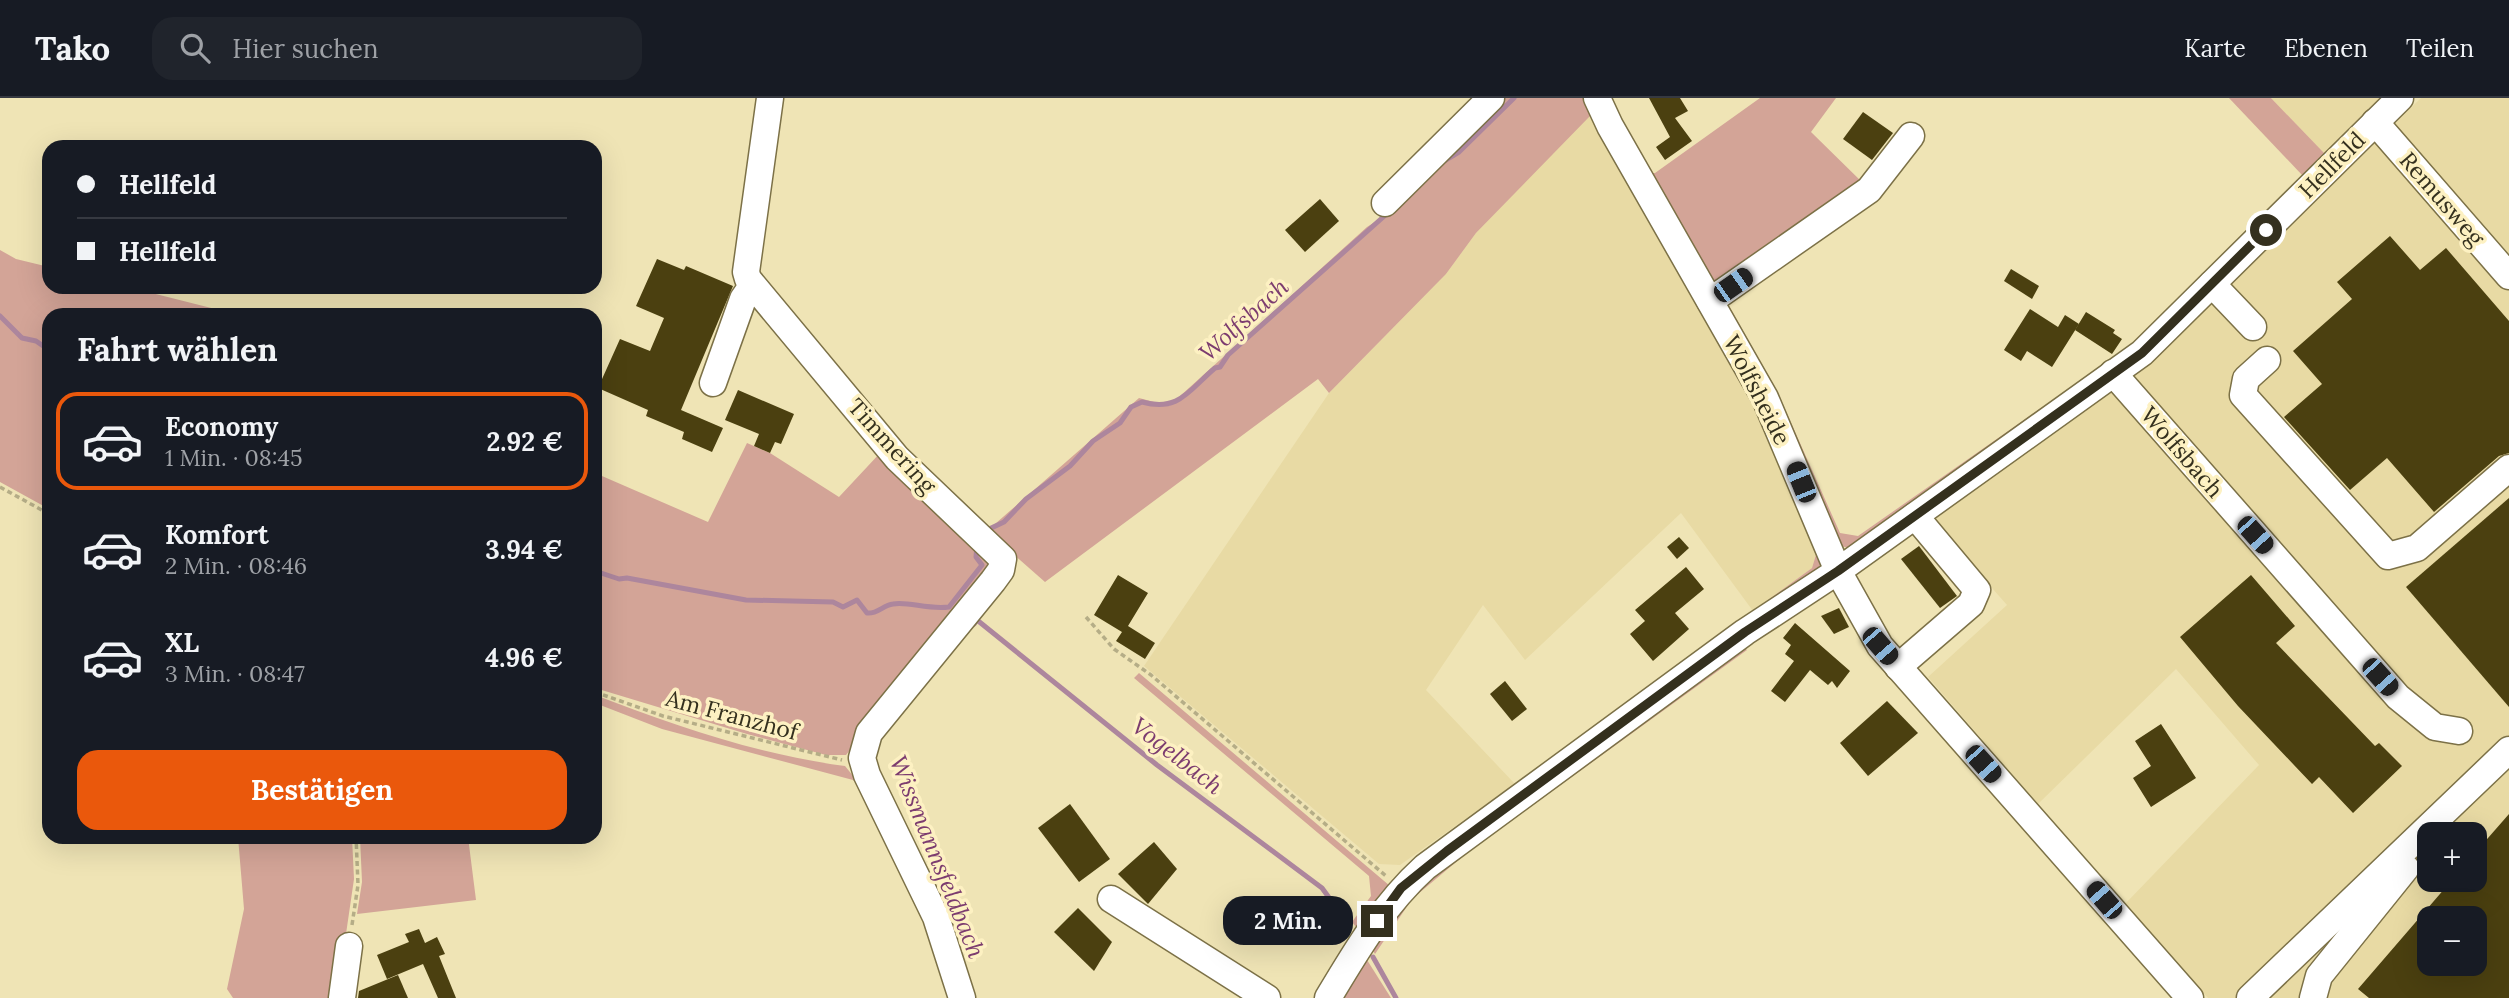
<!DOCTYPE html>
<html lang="de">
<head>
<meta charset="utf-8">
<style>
  body { margin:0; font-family:Lora,serif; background:#20242c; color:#f1f3f6; height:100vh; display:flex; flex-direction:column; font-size:26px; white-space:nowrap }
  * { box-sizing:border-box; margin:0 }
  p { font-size:23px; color:#9ea1a6 }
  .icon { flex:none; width:38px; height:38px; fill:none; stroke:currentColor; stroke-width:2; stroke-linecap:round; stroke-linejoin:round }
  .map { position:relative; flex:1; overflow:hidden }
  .panel { position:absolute; left:42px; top:210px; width:560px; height:536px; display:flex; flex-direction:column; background:#171b24; border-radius:21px; box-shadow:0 7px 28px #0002 }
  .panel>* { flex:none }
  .banner { position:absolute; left:42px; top:42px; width:560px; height:154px; border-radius:21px; box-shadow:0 7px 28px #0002; display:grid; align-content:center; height:154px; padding:0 35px; background:#171b24 }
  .fabs { position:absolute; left:2417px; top:724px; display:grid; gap:14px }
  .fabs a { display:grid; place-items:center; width:70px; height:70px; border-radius:14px; background:#171b24; box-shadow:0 7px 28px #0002; font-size:35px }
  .end { position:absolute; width:32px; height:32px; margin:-16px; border:9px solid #34301e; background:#fff; box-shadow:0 0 0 4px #fff }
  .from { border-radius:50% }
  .bubble { position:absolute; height:49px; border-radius:21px; background:#171b24; box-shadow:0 7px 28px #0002; font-size:23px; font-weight:700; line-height:49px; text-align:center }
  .car { position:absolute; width:21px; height:42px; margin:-21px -10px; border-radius:9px; box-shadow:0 0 5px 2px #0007; background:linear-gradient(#222 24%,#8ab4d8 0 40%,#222 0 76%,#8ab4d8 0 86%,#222 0) }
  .banner b { display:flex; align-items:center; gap:24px; height:66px; font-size:26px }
  .banner b+b { border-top:2px solid #363941 }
  .banner i { width:18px; height:18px; background:#f1f3f6 }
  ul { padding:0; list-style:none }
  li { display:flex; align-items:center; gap:21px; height:98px; margin:0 14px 10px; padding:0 21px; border:4px solid transparent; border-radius:21px }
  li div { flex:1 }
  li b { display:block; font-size:26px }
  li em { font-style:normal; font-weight:700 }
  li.active { border-color:#ea580c }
  li>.icon { width:63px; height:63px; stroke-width:1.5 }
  h2 { padding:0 35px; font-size:32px; line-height:84px }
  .primary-button { display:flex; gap:14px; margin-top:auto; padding:14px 35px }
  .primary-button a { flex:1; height:80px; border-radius:21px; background:#ea580c; color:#fff; font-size:28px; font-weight:700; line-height:80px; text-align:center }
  header { display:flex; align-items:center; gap:42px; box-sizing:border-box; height:98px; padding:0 35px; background:#171b24; border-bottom:2px solid #363941 }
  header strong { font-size:33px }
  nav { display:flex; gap:38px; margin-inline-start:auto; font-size:24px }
  .search { width:490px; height:63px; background:#20242c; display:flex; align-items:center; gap:18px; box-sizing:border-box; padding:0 24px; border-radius:21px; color:#9ea1a6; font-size:26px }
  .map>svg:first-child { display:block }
  .built { fill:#e8daa4; fill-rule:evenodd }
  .green { fill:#d3a497 }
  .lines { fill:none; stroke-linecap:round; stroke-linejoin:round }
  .stream { stroke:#ad869d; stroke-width:5 }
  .building { fill:#4b4010; fill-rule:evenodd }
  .minor-casing { stroke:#7c7147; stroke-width:29 }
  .path { stroke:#b5ad87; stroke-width:3.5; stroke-dasharray:5 3.5; stroke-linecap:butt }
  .minor { stroke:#fff; stroke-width:26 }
  .route { stroke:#34301e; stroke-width:9 }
  .labels { text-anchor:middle; stroke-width:7; stroke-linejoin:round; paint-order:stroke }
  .street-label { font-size:23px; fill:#34301e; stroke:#fdf1c2 }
  .water-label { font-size:24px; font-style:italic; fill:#7c3c6f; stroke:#fdf1c2 }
</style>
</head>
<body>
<header>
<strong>Tako</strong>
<div class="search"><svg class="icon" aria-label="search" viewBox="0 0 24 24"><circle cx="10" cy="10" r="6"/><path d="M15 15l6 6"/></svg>Hier suchen</div>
<nav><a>Karte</a><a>Ebenen</a><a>Teilen</a></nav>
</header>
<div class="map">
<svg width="2509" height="900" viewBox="0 0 2509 900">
  <rect width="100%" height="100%" fill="#efe4b5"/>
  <g class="built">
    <path d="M2271 0H2382L2325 56Z"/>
    <path d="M2421 0H2509V900H2208L2125 806 2259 667 2176 571 2038 706 1928 579 2007 507 1931 421 2147 269ZM2429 737H2474V782H2429ZM2429 821H2474V866H2429Z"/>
    <path d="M1590 17 1751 303 1818 450 1812 470 1753 513 1681 415 1525 562 1483 507 1426 592 1515 686 1400 767 1379 766 1144 568 1329 295 1446 176 1476 135Z"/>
  </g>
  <g class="green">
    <path d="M1500 0H1589L1706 208 1824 452 1819 471 1753 513 1812 470 1818 450 1751 303 1590 18 1476 135 1446 176 1329 295 1318 281 1045 484 987 433 1139 300 1169 308 1367 129 1399 109Z"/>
    <path d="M1760 0H1836L1811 34 1865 87 1708 188 1645 75H1655Z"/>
    <path d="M2229 0H2271L2325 56 2303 78Z"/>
    <path d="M0 152 16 161 49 169V189H128L239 217H49V411L0 384Z"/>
    <path d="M1725 201 1776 291 1840 435 1858 438 2041 310 2046 317 1857 451 1839 448 1720 207Z"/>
    <path d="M747 345 770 355 839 399 881 354 989 464 990 476 846 657H826L747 636 595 590V375L708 424Z"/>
    <path d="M1741 546 1747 552 1468 754 1412 801 1375 856 1369 846 1400 802Z"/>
    <path d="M1139 575 1390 788 1361 835 1352 824 1371 798 1369 778 1134 580Z"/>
    <path d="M595 597C675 628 760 657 845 668L867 695 853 682 662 631 595 605Z"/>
    <path d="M238 739H352L354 781 340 877V900H233L227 891 244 811Z"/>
    <path d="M360 739H468L476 802 357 816 362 784Z"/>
    <path d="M1362 854 1391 900H1335Z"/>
  </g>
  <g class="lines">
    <g class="stream">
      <path d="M1444 63 1459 54 1514 0"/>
      <path d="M0 218 22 240 36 243 49 252"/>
      <path d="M987 432 1004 424 1026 401 1070 368 1093 343 1120 325 1131 309 1142 304C1179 314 1188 293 1215 270L1220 269 1228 257 1390 113"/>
      <path d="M595 473 619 481 627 480 746 502 833 504 843 509 857 502 867 515C878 516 883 507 893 506 908 503 928 512 949 509L982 467 976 459 977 447"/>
      <path d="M974 526 977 522 1157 667 1322 790 1349 827"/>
      <path d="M1373 859 1396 900"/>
    </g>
  </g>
  <g class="building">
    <path d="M1649 0H1680L1688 13 1675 20 1692 43 1665 62 1656 49 1670 39Z"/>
    <path d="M1863 14 1893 35 1872 62 1843 41Z"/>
    <path d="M1320 101 1339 123 1305 154 1285 132Z"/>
    <path d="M2390 138 2420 172 2446 150 2509 223V355L2499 358 2434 414 2387 360 2350 392 2284 319 2322 286 2293 253 2352 201 2337 184Z"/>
    <path d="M657 161 684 172 686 168 733 188 681 312 723 330 712 354 682 341 684 334 646 318 648 312 598 290 620 241 650 253 664 220 636 208Z"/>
    <path d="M2011 171 2039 188 2032 201 2004 183Z"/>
    <path d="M2030 211 2058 229 2065 217 2079 226 2052 269 2027 253 2021 263 2004 252Z"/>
    <path d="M2086 214 2115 232 2113 235 2122 241 2112 256 2075 232Z"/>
    <path d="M738 292 794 316 781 346 775 344 770 355 754 348 759 336 725 322Z"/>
    <path d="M2509 400V609L2406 489Z"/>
    <path d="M1679 439 1689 450 1677 461 1667 449Z"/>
    <path d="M1919 448 1957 498 1940 510 1901 461Z"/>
    <path d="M1686 469 1704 491 1675 515 1689 531 1653 563 1630 536 1645 523 1635 512Z"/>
    <path d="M1118 477 1148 495 1128 528 1155 545 1145 561 1116 543 1122 534 1094 517Z"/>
    <path d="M2251 477 2295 528 2276 545 2375 648 2379 645 2402 668 2353 715 2319 679 2312 686 2238 608 2180 539Z"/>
    <path d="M1839 510 1849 529 1834 536 1821 518Z"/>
    <path d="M1795 525 1850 573 1837 590 1832 583 1828 587 1810 572 1785 604 1771 593 1794 563 1785 556 1791 547 1783 540Z"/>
    <path d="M1505 583 1527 611 1512 623 1490 596Z"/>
    <path d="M1887 603 1918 635 1868 678 1840 645Z"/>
    <path d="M2161 626 2196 680 2151 709 2133 680 2151 668 2135 643Z"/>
    <path d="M1070 706 1110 761 1079 784 1038 730Z"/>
    <path d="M2509 716V900H2369L2358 891 2452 782H2474V756ZM2429 821H2474V866H2429Z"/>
    <path d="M1154 744 1177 771 1148 806 1118 776Z"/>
    <path d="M1078 810 1112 844 1094 873 1054 834Z"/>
    <path d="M419 831 425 845 437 839 445 856 439 858 456 900H438L423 866 387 881 377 857 409 844 405 836Z"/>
    <path d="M398 877 408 900H358L359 893Z"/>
  </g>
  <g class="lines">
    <defs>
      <g id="minor">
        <path d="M770 0 746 174 748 181 897 360 1003 461 1001 472 993 483 869 635 862 660 867 677 936 819 962 900"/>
        <path d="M1597 0 1610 28 1765 300 1838 473 1880 548 2190 900"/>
        <path d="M2375 24 2509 178"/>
        <path d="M1385 105 1491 0"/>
        <path d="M2212 186 2253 229"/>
        <path d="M1710 203 1869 92 1911 38"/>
        <path d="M2267 262 2246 281 2243 297 2388 458 2417 450 2509 370"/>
        <path d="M2113 275 2398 599 2435 629 2459 633"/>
        <path d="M713 285 743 201 752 188"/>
        <path d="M1898 569 1971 506 1977 492 1915 418"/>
        <path d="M1111 801 1267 900"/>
        <path d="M342 900 349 848"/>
        <path d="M1328 900C1356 853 1384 806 1425 769L1745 534 1838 473 2142 255 2400 0"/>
        <path d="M2250 900 2509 652"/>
        <path d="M2313 900 2319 878 2406 770"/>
      </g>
    </defs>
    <use href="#minor" class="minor-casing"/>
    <g class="path">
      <path d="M0 389 49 416"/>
      <path d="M1086 519 1114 551 1151 577 1386 778"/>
      <path d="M595 594 663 618 842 662"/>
      <path d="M352 827 358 787 356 738"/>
    </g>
    <use href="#minor" class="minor"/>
  </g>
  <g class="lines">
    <path class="route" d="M1377 823 1401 790 1447 753 1745 534 1838 473 2142 255 2266 132"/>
  </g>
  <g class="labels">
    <g class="street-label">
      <text transform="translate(2332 67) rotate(-45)" y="8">Hellfeld</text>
      <text transform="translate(2442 101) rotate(49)" y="8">Remusweg</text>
      <text transform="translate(1757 292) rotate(63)" y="8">Wolfsheide</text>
      <text transform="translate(892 348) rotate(48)" y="8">Timmering</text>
      <text transform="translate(2182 354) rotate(49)" y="8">Wolfsbach</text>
      <text transform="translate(732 617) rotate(15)" y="8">Am Franzhof</text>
    </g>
    <g class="water-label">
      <text transform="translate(1244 222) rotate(-42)" y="8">Wolfsbach</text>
      <text transform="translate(1177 658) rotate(38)" y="8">Vogelbach</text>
      <text transform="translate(937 759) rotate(68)" y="8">Wissmannsfeldbach</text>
    </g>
  </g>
</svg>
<div class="fabs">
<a>+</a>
<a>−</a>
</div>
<i class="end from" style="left:2266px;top:132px"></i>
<i class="end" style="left:1377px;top:823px"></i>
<div class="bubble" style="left:1223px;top:798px;width:130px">2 Min.</div>
<i class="car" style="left:1733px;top:187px;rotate:55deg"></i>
<i class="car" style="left:1801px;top:384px;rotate:338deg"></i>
<i class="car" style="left:2255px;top:437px;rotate:138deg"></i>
<i class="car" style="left:1880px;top:548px;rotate:139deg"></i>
<i class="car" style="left:2380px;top:579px;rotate:138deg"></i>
<i class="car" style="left:1983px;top:666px;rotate:138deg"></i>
<i class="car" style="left:2104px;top:802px;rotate:319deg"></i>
<div class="banner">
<b><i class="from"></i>Hellfeld</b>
<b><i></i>Hellfeld</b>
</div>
<section class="panel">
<h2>Fahrt wählen</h2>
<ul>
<li class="active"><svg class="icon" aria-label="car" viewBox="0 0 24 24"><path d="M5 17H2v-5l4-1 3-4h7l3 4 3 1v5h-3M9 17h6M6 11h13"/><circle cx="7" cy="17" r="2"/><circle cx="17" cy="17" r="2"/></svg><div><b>Economy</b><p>1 Min. · 08:45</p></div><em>2.92 €</em></li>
<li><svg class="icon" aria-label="car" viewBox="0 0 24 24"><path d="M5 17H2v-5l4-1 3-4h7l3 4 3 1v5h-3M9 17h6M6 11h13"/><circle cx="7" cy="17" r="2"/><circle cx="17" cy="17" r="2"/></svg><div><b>Komfort</b><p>2 Min. · 08:46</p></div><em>3.94 €</em></li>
<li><svg class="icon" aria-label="car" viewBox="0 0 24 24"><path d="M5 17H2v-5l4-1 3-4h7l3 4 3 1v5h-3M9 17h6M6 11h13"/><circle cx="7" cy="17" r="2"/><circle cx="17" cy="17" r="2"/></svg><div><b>XL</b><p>3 Min. · 08:47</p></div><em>4.96 €</em></li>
</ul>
<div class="primary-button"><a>Bestätigen</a></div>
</section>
</div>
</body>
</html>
